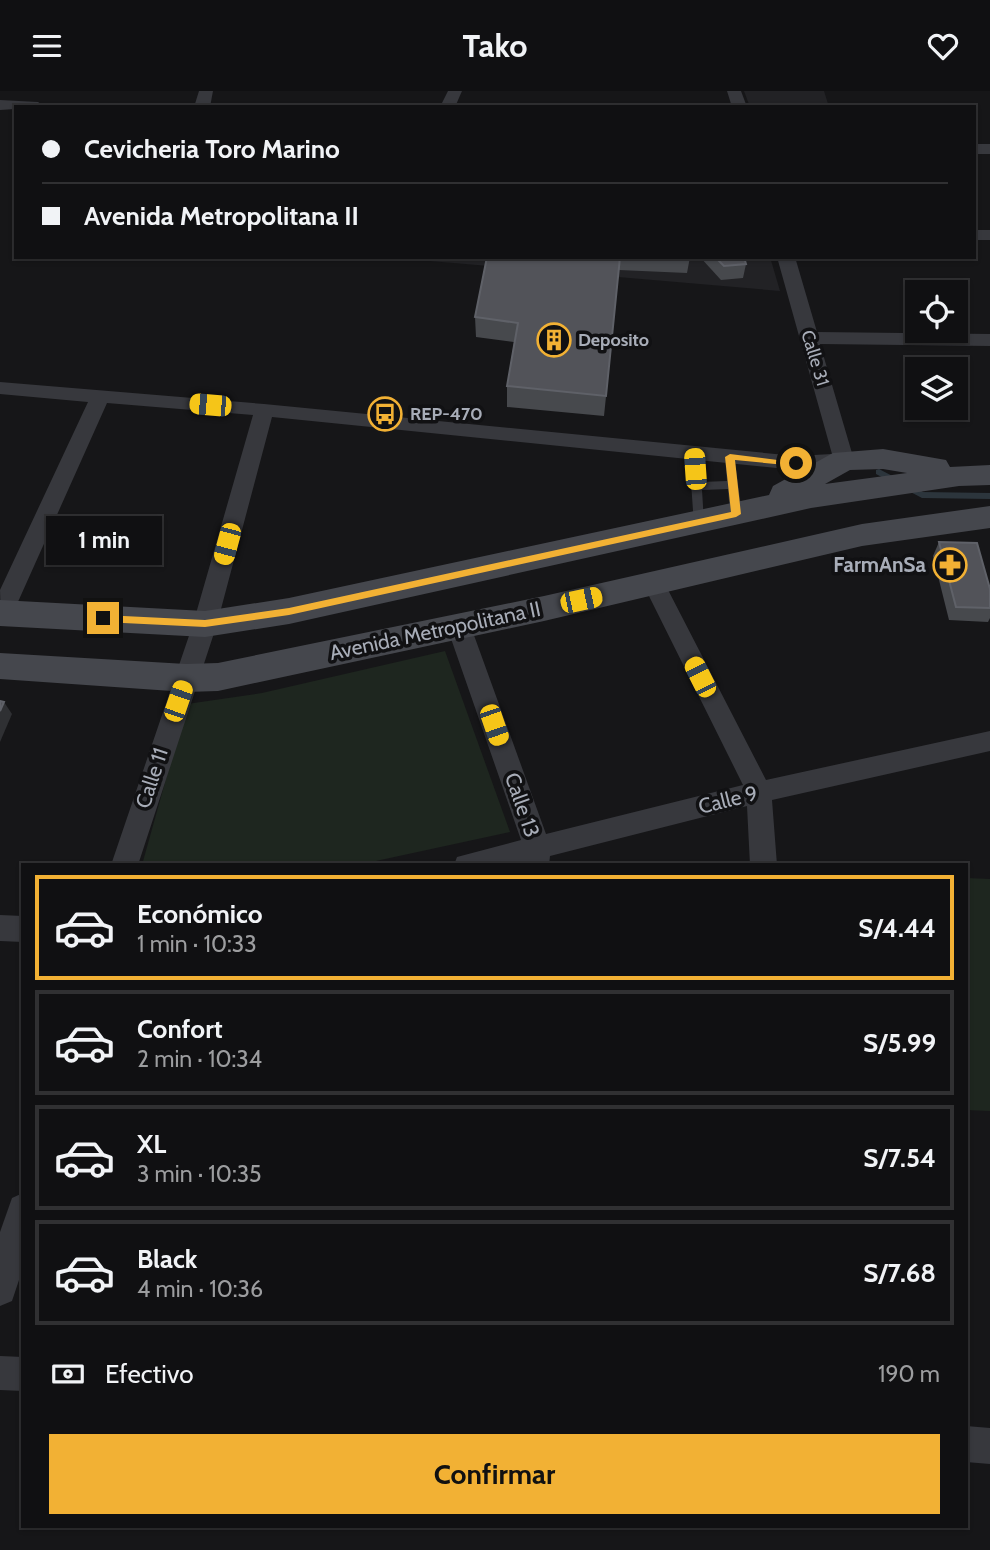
<!DOCTYPE html>
<html lang="es">
<head>
<meta charset="utf-8">
<style>
  body { margin:0; font-family:Cabin,sans-serif; background:#1e1e20; color:#f1f3f6; height:100vh; display:flex; flex-direction:column; font-size:26px; white-space:nowrap }
  * { box-sizing:border-box; margin:0 }
  p { font-size:23px; color:#9c9d9f }
  .icon { flex:none; width:38px; height:38px; fill:none; stroke:currentColor; stroke-width:2; stroke-linecap:round; stroke-linejoin:round }
  .map { position:relative; flex:1; overflow:hidden }
  .side { position:absolute; left:21px; top:772px; width:947px; height:665px; display:flex; flex-direction:column; background:#101012; border-radius:0px; box-shadow:0 2px 5px #0004,0 0 0 2px #303032 }
  .side>* { flex:none }
  .guide { position:absolute; left:14px; top:14px; width:962px; height:154px; border-radius:0px; box-shadow:0 2px 5px #0004,0 0 0 2px #303032; display:grid; align-content:center; height:154px; padding:0 28px; background:#101012 }
  .fabs { position:absolute; left:905px; top:189px; display:grid; gap:14px }
  .fabs a { display:grid; place-items:center; width:63px; height:63px; border-radius:0px; background:#101012; box-shadow:0 2px 5px #0004,0 0 0 2px #303032; font-size:35px }
  .end { position:absolute; width:32px; height:32px; margin:-16px; border:9px solid #f2b134; background:#111; box-shadow:0 0 0 4px #111 }
  .from { border-radius:50% }
  .bubble { position:absolute; height:49px; border-radius:0px; background:#101012; box-shadow:0 2px 5px #0004,0 0 0 2px #303032; font-size:23px; font-weight:700; line-height:49px; text-align:center }
  .car { position:absolute; width:21px; height:42px; margin:-21px -10px; border-radius:9px; box-shadow:0 0 5px 2px #0007; background:linear-gradient(#f5c518 24%,#345 0 40%,#f5c518 0 76%,#345 0 86%,#f5c518 0) }
  .guide b { display:flex; align-items:center; gap:24px; height:66px; font-size:26px }
  .guide b+b { border-top:2px solid #303032 }
  .guide i { width:18px; height:18px; background:#f1f3f6 }
  ul { padding:12px 0 0; list-style:none }
  li { display:flex; align-items:center; gap:21px; height:105px; margin:0 14px 10px; padding:0 14px; border:4px solid #303032; border-radius:0px }
  li div { flex:1 }
  li b { display:block; font-size:26px }
  li em { font-style:normal; font-weight:700 }
  li.on { border-color:#f2b134 }
  li>.icon { width:63px; height:63px; stroke-width:1.5 }
  .pay { display:flex; align-items:center; gap:18px; height:77px; padding:0 28px; font-size:26px }
  .pay p { margin-inline-start:auto }
  .action { display:flex; gap:14px; margin-top:auto; padding:14px 28px }
  .action a { flex:1; height:80px; border-radius:0px; background:#f2b134; color:#111; font-size:28px; font-weight:700; line-height:80px; text-align:center }
  header { display:flex; justify-content:space-between; align-items:center; height:91px; padding:0 28px; background:#101012; font-size:32px; font-weight:700 }
  .map>svg:first-child { display:block }
  .built { fill:#222225 }
  .green { fill:#1e261f }
  .lines { fill:none; stroke-linecap:round; stroke-linejoin:round }
  .stream { fill:#2c353c; fill-rule:evenodd }
  .service { fill:#37383d; fill-rule:evenodd }
  .minor { fill:#37383d; fill-rule:evenodd }
  .secondary { fill:#45474d; fill-rule:evenodd }
  .wall { fill:#47494d }
  .shaded-wall { fill:#2f3033 }
  .building { fill:#525359; stroke:#5f6168; stroke-width:2 }
  .route { fill:#f2b134 }
  .labels { text-anchor:middle; stroke-width:7; stroke-linejoin:round; paint-order:stroke }
  .far-poi-label { font-size:18px; font-weight:bold; fill:#a8adb8; stroke:#111113; text-anchor:start }
  .far-street-label { font-size:18px; fill:#a8adb8; stroke:#111113 }
  .poi-label { font-size:21px; font-weight:bold; fill:#a8adb8; stroke:#111113; text-anchor:end }
  .street-label { font-size:21px; fill:#a8adb8; stroke:#111113 }
</style>
</head>
<body>
<header><svg class="icon" aria-label="menu" viewBox="0 0 24 24"><path d="M4 6h16M4 12h16M4 18h16"/></svg>Tako<svg class="icon" aria-label="heart" viewBox="0 0 24 24"><path d="M12 20l-8-8c-3-5 5-10 8-4 3-6 11-1 8 4z"/></svg></header>
<div class="map">
<svg width="990" height="1459" viewBox="0 0 990 1459">
  <rect width="100%" height="100%" fill="#161618"/>
  <g class="built">
    <path d="M744 0H824L829 16H750Z"/>
    <path d="M382 166H770L780 200 618 186Z"/>
  </g>
  <g class="green">
    <path d="M445 560 510 741 362 773 142 774 187 613 262 602Z"/>
    <path d="M966 787 990 788V1020L966 1019Z"/>
  </g>
  <g class="lines">
    <path class="stream" d="M879 378 923 401 990 402V408L922 407 876 383V379Z"/>
    <path class="service" d="M694 358 699 362 701 391 727 390 725 366 726 363H734L742 423 740 426 736 427 730 423 728 398 702 399 704 431 702 434H694L689 362Z"/>
    <g class="minor">
      <path d="M199 0H213L210 16H194Z"/>
      <path d="M448 0H462L455 16H440Z"/>
      <path d="M727 0H741L747 16H732Z"/>
      <path d="M0 9 38 11 45 16 0 19Z"/>
      <rect x="975" y="53" width="15" height="10"/>
      <rect x="975" y="139" width="15" height="10"/>
      <path d="M777 166H795L817 241 990 243V255L820 253 854 369 844 376 796 379 272 326 217 533 138 774H111L193 533 253 324 107 312 13 522 9 528 1 531 0 499 88 311 0 303V291L264 313 796 365 832 363Z"/>
      <path d="M654 485 662 487 665 493 766 689 990 640V660L772 709 777 774H750L747 715 550 765 549 774H454L457 766 521 749 447 536 451 530 459 527 467 530 471 536 546 743 743 694 643 493 646 487Z"/>
      <path d="M0 824 23 825V851L0 850Z"/>
      <path d="M23 1102V1177L12 1210 0 1215V1141L12 1107Z"/>
      <path d="M0 1265 23 1266V1300L0 1299Z"/>
      <path d="M966 1335 990 1337V1373L966 1371Z"/>
    </g>
    <g class="secondary">
      <path d="M883 358 946 369 950 376 990 374V394L959 395 811 417 289 533 205 546 0 535V509L205 520 289 507 769 404 773 395 833 362ZM883 378 907 382 825 393 850 379Z"/>
      <path d="M990 415V437L862 455 544 530 218 600 186 601 0 588V562L186 573 218 572 544 505 862 433Z"/>
    </g>
  </g>
  <g class="wall">
    <path d="M458 166H690L687 182 619 179 604 325 507 316V295L514 251 476 246 475 226 486 169Z"/>
    <path d="M700 166H744L746 173 743 187 721 189Z"/>
    <path d="M939 451 990 498V527L988 531 949 529 933 465Z"/>
  </g>
  <path class="shaded-wall" d="M4 611 12 623 0 651V620Z"/>
  <g class="building">
    <path d="M487 166H620L606 305 507 295 518 232 475 226Z"/>
    <path d="M715 166H744L746 173 724 175Z"/>
    <path d="M939 451 977 452 990 498V517L956 516Z"/>
    <path d="M0 610 4 611 0 620Z"/>
  </g>
  <path class="route" d="M730 363 801 372 796 375 735 369 741 423 736 426 289 524 205 536 103 531 98 527 103 524 205 529 289 517 731 421 725 366Z"/>
  <defs>
    <symbol id="building-ring" viewBox="-11 -11 22 22"><circle r="9.5" fill="#111113" stroke="#f2b134" stroke-width="1.5"/><path d="M-4-6H4V6H1V3H-1V6H-4ZM-2.5-4.3h1.7v1.8h-1.7ZM.8-4.3h1.7v1.8H.8ZM-2.5-1h1.7V.8h-1.7ZM.8-1h1.7V.8H.8Z" fill="#f2b134"/></symbol>
    <symbol id="bus-ring" viewBox="-11 -11 22 22"><circle r="9.5" fill="#111113" stroke="#f2b134" stroke-width="1.5"/><path d="M-5-6H5V4H4V6H2V4H-2V6H-4V4H-5ZM-3.5-4V0h7V-4ZM-3.5 1.2v1.5H-2V1.2ZM2 1.2v1.5H3.5V1.2Z" fill="#f2b134"/></symbol>
    <symbol id="pharmacy-ring" viewBox="-11 -11 22 22"><circle r="9.5" fill="#111113" stroke="#f2b134" stroke-width="1.5"/><path d="M-2-6h4v4h4v4h-4v4h-4v-4h-4v-4h4Z" fill="#f2b134"/></symbol>
  </defs>
  <g fill-rule="evenodd">
    <use href="#building-ring" x="535" y="230" width="38" height="38"/>
    <use href="#bus-ring" x="366" y="304" width="38" height="38"/>
    <use href="#pharmacy-ring" x="931" y="455" width="38" height="38"/>
  </g>
  <g class="labels">
    <g class="far-poi-label">
      <text x="578" y="255">Deposito</text>
      <text x="410" y="329">REP-470</text>
    </g>
    <g class="far-street-label">
      <text transform="translate(815 267) rotate(73)" y="6">Calle 31</text>
    </g>
    <g class="poi-label">
      <text x="926" y="481">FarmAnSa</text>
    </g>
    <g class="street-label">
      <text transform="translate(435 540) rotate(-12)" y="7">Avenida Metropolitana II</text>
      <text transform="translate(152 687) rotate(-72)" y="7">Calle 11</text>
      <text transform="translate(728 709) rotate(-14)" y="7">Calle 9</text>
      <text transform="translate(522 714) rotate(71)" y="7">Calle 13</text>
    </g>
  </g>
</svg>
<div class="fabs">
<a><svg class="icon" aria-label="locate" viewBox="0 0 24 24"><circle cx="12" cy="12" r="6"/><path d="M12 2v4M12 18v4M2 12h4M18 12h4"/></svg></a>
<a><svg class="icon" aria-label="layers" viewBox="0 0 24 24"><path d="M12 4l9 5-9 5-9-5zM3 14l9 5 9-5"/></svg></a>
</div>
<i class="end from" style="left:796px;top:372px"></i>
<i class="end" style="left:103px;top:527px"></i>
<div class="bubble" style="left:46px;top:425px;width:116px">1 min</div>
<i class="car" style="left:210px;top:314px;rotate:275deg"></i>
<i class="car" style="left:695px;top:378px;rotate:356deg"></i>
<i class="car" style="left:227px;top:453px;rotate:195deg"></i>
<i class="car" style="left:581px;top:509px;rotate:78deg"></i>
<i class="car" style="left:700px;top:586px;rotate:333deg"></i>
<i class="car" style="left:178px;top:610px;rotate:19deg"></i>
<i class="car" style="left:494px;top:634px;rotate:161deg"></i>
<div class="guide">
<b><i class="from"></i>Cevicheria Toro Marino</b>
<b><i></i>Avenida Metropolitana II</b>
</div>
<section class="side">
<ul>
<li class="on"><svg class="icon" aria-label="car" viewBox="0 0 24 24"><path d="M5 17H2v-5l4-1 3-4h7l3 4 3 1v5h-3M9 17h6M6 11h13"/><circle cx="7" cy="17" r="2"/><circle cx="17" cy="17" r="2"/></svg><div><b>Económico</b><p>1 min · 10:33</p></div><em>S/4.44</em></li>
<li><svg class="icon" aria-label="car" viewBox="0 0 24 24"><path d="M5 17H2v-5l4-1 3-4h7l3 4 3 1v5h-3M9 17h6M6 11h13"/><circle cx="7" cy="17" r="2"/><circle cx="17" cy="17" r="2"/></svg><div><b>Confort</b><p>2 min · 10:34</p></div><em>S/5.99</em></li>
<li><svg class="icon" aria-label="car" viewBox="0 0 24 24"><path d="M5 17H2v-5l4-1 3-4h7l3 4 3 1v5h-3M9 17h6M6 11h13"/><circle cx="7" cy="17" r="2"/><circle cx="17" cy="17" r="2"/></svg><div><b>XL</b><p>3 min · 10:35</p></div><em>S/7.54</em></li>
<li><svg class="icon" aria-label="car" viewBox="0 0 24 24"><path d="M5 17H2v-5l4-1 3-4h7l3 4 3 1v5h-3M9 17h6M6 11h13"/><circle cx="7" cy="17" r="2"/><circle cx="17" cy="17" r="2"/></svg><div><b>Black</b><p>4 min · 10:36</p></div><em>S/7.68</em></li>
</ul>
<div class="pay"><svg class="icon" aria-label="cash" viewBox="0 0 24 24"><path d="M3 7h18v10H3z"/><circle cx="12" cy="12" r="2"/></svg>Efectivo<p>190 m</p></div>
<div class="action"><a>Confirmar</a></div>
</section>
</div>
</body>
</html>
